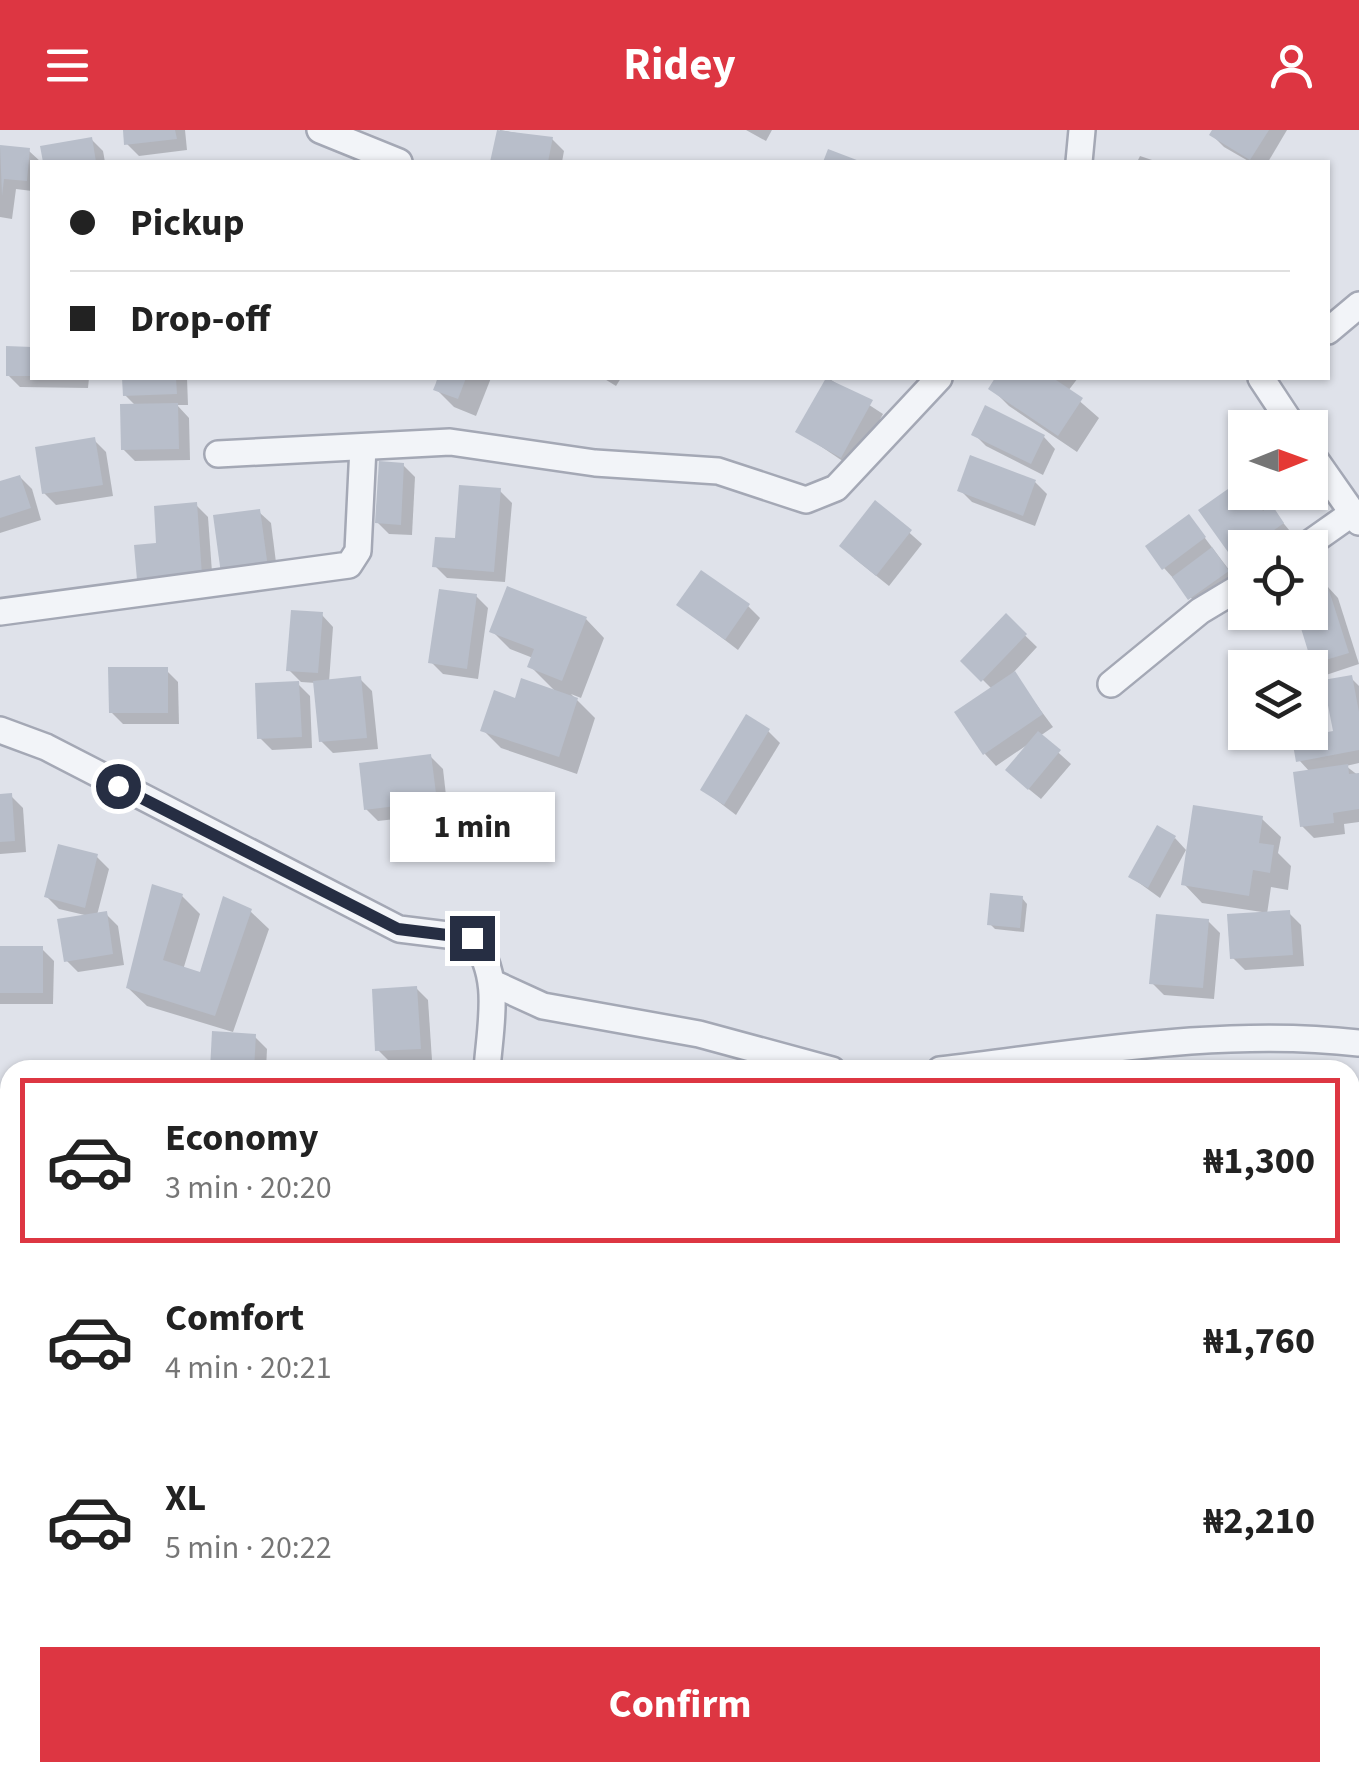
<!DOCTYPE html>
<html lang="en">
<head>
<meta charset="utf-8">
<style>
  body { margin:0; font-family:"Source Sans 3",sans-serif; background:#f6f6f6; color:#222; height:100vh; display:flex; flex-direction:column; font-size:38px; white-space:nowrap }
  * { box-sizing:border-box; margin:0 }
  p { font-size:32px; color:#767676 }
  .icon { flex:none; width:55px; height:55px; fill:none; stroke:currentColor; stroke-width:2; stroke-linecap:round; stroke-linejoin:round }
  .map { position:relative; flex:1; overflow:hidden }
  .details { position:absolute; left:0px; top:930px; width:1360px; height:722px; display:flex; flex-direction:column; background:#fff; border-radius:30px 30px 0 0; box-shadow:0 2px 8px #0004 }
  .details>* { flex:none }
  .top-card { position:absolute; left:30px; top:30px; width:1300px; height:220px; border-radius:0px; box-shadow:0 2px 8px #0004; display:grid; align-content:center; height:220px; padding:0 40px; background:#fff }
  .needle { width:65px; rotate:89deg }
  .tools { position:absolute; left:1228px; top:280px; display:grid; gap:20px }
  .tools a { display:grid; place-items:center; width:100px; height:100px; border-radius:0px; background:#fff; box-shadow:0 2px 8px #0004; font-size:50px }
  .end { position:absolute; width:45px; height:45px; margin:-22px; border:12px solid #262e43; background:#fff; box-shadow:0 0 0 5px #fff }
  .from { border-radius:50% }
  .bubble { position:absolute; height:70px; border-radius:0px; background:#fff; box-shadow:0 2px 8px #0004; font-size:32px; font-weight:700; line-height:70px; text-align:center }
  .top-card b { display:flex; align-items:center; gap:35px; height:95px; font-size:38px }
  .top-card b+b { border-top:2px solid #e0e0e0 }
  .top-card i { width:25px; height:25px; background:#222 }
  ul { padding:18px 0 0; list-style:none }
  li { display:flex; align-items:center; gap:30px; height:165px; margin:0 20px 15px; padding:0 20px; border:5px solid transparent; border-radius:0px }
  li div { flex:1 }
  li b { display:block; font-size:38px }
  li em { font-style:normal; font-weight:700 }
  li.active { border-color:#dd3642 }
  li>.icon { width:90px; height:90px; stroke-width:1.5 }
  .cta { display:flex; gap:20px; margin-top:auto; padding:20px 40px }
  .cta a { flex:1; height:115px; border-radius:0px; background:#dd3642; color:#fff; font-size:40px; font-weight:700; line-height:115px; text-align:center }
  header { display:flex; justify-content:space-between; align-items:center; height:130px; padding:0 40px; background:#dd3642; color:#fff; font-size:45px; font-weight:700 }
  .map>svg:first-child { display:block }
  .shadow { fill:#0003 }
  .building { fill:#b8beca }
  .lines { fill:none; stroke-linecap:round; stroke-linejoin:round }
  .minor-casing { stroke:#a4a8b5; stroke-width:30 }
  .minor { stroke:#f2f4f8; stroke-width:25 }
  .route { stroke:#262e43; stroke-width:12 }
</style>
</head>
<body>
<header><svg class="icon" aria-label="menu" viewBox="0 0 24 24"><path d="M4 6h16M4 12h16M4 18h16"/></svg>Ridey<svg class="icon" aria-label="person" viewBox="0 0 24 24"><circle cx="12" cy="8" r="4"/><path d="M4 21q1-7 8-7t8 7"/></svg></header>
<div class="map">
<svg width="1359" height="1652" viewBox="0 0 1359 1652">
  <rect width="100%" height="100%" fill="#dfe2ea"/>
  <g class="shadow">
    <path d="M125 0H185L187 20 139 26 127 14Z"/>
    <path d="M500 0 552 9 564 21 562 32H493Z"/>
    <path d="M746 0H772L766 11Z"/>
    <path d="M1215 0H1287L1268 32H1250L1224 17 1212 5Z"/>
    <path d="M91 9 103 21 105 32H46L43 18Z"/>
    <path d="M0 17 29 21 41 32H32V61L16 59 12 89 0 87Z"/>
    <path d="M1140 26 1158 32H1137Z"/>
    <path d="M9 219 32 220V248H89L88 258 20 257 8 245Z"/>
    <path d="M125 248H187L188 275H177L189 288 190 330 135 331 123 319 137 277 125 265Z"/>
    <path d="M437 248H491L476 286 454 277 436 259Z"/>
    <path d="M603 248H621L616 256Z"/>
    <path d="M828 248 883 284 853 338 798 301Z"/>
    <path d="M998 248H1078L1068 261 1099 288 1077 322 1009 276 991 258Z"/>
    <path d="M974 304 1044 307 1055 319 1043 345 986 316Z"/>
    <path d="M94 310 106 322 113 366 56 375 44 363Z"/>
    <path d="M403 335 415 347 412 405 389 404 377 392Z"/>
    <path d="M20 347 32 359 41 390 0 403V353Z"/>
    <path d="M1245 350V362H1264L1270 371 1262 377 1266 383 1271 378 1294 406 1277 418H1245V438L1235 428Z"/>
    <path d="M1035 352 1047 364 1035 396 972 372 960 360Z"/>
    <path d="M500 361 512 373 505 452 447 448 435 436Z"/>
    <path d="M876 373 922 414 889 456 854 428Z"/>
    <path d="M196 375 208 387 213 456 152 461 140 449Z"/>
    <path d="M259 382 271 393 279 456 236 461Z"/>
    <path d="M1189 387 1239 453 1202 480 1164 438Z"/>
    <path d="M1327 456 1338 468 1359 534 1326 545 1314 533 1310 462Z"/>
    <path d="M476 466 488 478 478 549 443 544 431 532Z"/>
    <path d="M679 475 748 476 760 488 738 520Z"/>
    <path d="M322 485 333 497 329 552 360 549 372 561 378 619 333 623 321 611 316 553 301 552 289 540Z"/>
    <path d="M1006 487 1037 517 1013 543 1053 597 1040 606 1071 634 1041 669 1020 652 1027 615 996 636 985 624 992 559 964 531Z"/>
    <path d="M586 489 604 508 581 568 571 564 595 588 577 644 501 618 483 600 516 571 556 562 530 536 533 528 510 519 492 501Z"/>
    <path d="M166 540 178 552 179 594H123L111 582Z"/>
    <path d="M1351 548 1359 556V633L1346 636 1359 646V692L1344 694 1345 704 1314 708 1302 696 1310 642 1299 630 1336 603Z"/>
    <path d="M298 554 310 566 312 618 272 620 260 608Z"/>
    <path d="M768 601 780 613 736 685 703 660Z"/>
    <path d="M431 627 443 639 448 683 378 691 366 679Z"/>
    <path d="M0 666H11L23 678 26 722 0 724Z"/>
    <path d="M1262 689 1281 707 1278 723 1291 736 1288 760 1271 757 1267 784 1289 783 1301 795 1304 836 1245 840 1233 828 1262 782 1202 773 1184 754Z"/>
    <path d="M1175 708 1186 720 1160 768 1131 747Z"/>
    <path d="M97 727 109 739 97 785 106 784 118 796 124 835 78 842 66 830 89 786 59 779 47 767Z"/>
    <path d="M182 766 200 784 183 840 201 846 250 781 269 799 233 902 147 876 128 858Z"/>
    <path d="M1022 768 1027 774 1024 802 995 799 990 794Z"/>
    <path d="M1208 791 1220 803 1214 869 1164 865 1152 853Z"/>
    <path d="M0 819H42L54 831 53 874H0Z"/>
    <path d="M416 858 428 870 432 930 390 932 378 920Z"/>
    <path d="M255 907 267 919 266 940H213Z"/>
    <rect x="0" y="1027" width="10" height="34"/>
    <path d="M1350 1042 1359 1046V1104H1350Z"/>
    <path d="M1351 1541 1359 1549V1580L1350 1582Z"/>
    <path d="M473 1642H523L521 1652H499Z"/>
    <path d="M1284 1642H1321V1647Z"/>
  </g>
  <g class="building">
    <path d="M123 0H175L177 9 124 15Z"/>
    <path d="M497 0 553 7 548 32H490Z"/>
    <path d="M1212 0H1269L1250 30 1209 5Z"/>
    <path d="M92 7 96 32H43L40 16Z"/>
    <path d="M0 15 30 18 27 51 4 49 2 66Z"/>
    <path d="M828 19 862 32H823Z"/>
    <path d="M6 216 32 217V246H6Z"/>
    <path d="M122 248H176L177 264 123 266Z"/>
    <path d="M438 248H466L458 269 433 260Z"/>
    <path d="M826 248 873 270 841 328 795 302Z"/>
    <path d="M995 248H1053L1083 268 1058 306 988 259Z"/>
    <path d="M178 273 179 319 121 320 120 274Z"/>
    <path d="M985 275 1045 305 1031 334 971 305Z"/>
    <path d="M95 307 103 355 42 364 35 317Z"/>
    <path d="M970 325 1036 350 1023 386 957 361Z"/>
    <path d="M379 331 404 333 401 395 375 393Z"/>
    <path d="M20 345 31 378 0 388V351Z"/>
    <path d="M1245 347V362H1251L1263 381 1272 375 1284 393 1233 429 1198 380Z"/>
    <path d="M459 355 501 358 494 442 432 437 435 407 455 408Z"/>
    <path d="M875 370 912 400 876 446 839 416Z"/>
    <path d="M197 372 202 445 137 450 134 415 156 413 154 376Z"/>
    <path d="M260 379 269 445 222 451 213 385Z"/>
    <path d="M1189 384 1206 407 1162 440 1145 416Z"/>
    <path d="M1212 417 1229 441 1188 470 1172 447Z"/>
    <path d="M701 440 750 474 725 510 676 475Z"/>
    <path d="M1327 454 1349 523 1312 534 1296 482H1310V459Z"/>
    <path d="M507 456 587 487 562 551 527 537 534 519 489 502Z"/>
    <path d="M439 459 477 464 467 539 428 533Z"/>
    <path d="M291 480 323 482 318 543 286 541Z"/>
    <path d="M1006 483 1027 504 981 552 960 531Z"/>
    <path d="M108 537H168V583H109Z"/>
    <path d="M1015 541 1043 584 983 625 954 582Z"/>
    <path d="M1352 545 1359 582V620L1296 632 1292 609 1333 601 1323 550Z"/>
    <path d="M361 546 367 608 319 612 313 551Z"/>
    <path d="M521 548 578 568 559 627 480 601 494 560 515 568Z"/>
    <path d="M299 551 302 607 257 609 255 553Z"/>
    <path d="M746 584 770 599 724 675 700 660Z"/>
    <path d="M1038 601 1061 620 1028 660 1005 640Z"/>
    <path d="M431 624 437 671 364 680 359 633Z"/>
    <path d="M1348 634 1349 644 1359 643V679L1333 683 1334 693 1300 697 1293 642Z"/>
    <path d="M12 663 15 711 0 712V664Z"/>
    <path d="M1193 675 1263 686 1259 713 1274 715 1270 743 1253 740 1249 766 1181 755Z"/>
    <path d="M1157 695 1176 706 1148 758 1128 747Z"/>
    <path d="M58 714 98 724 85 778 44 767Z"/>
    <path d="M152 754 183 764 163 830 200 842 223 766 252 779 215 886 126 858Z"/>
    <path d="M990 763 1023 766 1020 798 987 795Z"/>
    <path d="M1290 780 1293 825 1230 829 1227 784Z"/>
    <path d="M107 781 113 824 64 832 57 789Z"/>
    <path d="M1156 784 1209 789 1203 858 1149 854Z"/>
    <rect x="0" y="816" width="43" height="47"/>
    <path d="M417 856 421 919 375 921 372 859Z"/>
    <path d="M212 901 256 904 254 940H210Z"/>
    <rect x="0" y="1025" width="10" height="26"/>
    <path d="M1350 1040H1357L1353 1092 1350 1091Z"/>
    <path d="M1169 1642H1254L1259 1643 1258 1652H1167Z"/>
  </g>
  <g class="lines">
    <defs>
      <g id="minor">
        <path d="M320 0 399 32"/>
        <path d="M1079 32 1082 0"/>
        <path d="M1328 201 1359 175"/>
        <path d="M1261 248 1294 298"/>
        <path d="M1310 322 1359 392"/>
        <path d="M218 324 450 312 595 333 718 341 806 370 836 358 939 248"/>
        <path d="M1303 418 1354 382"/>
        <path d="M0 482 349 435 358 421 363 317"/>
        <path d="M1111 554 1200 481 1245 454"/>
        <path d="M0 600 46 617 399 799 472 808C503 845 490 895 487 940"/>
        <path d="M493 853 543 876 699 904 832 940"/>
        <path d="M940 940C1078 924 1220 897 1359 913"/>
        <path d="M0 1419 10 1439"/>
        <path d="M608 1642V1652"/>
        <path d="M2 1652 10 1632"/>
      </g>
    </defs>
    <use href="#minor" class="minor-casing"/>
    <use href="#minor" class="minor"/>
  </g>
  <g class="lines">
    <path class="route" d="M118 656 398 799 472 808"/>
  </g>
</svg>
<div class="tools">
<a><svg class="needle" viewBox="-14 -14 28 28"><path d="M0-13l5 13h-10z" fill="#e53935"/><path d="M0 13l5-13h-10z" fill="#767676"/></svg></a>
<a><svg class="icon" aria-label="locate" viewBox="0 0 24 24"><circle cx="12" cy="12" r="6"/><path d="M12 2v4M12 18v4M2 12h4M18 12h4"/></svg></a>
<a><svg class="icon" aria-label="layers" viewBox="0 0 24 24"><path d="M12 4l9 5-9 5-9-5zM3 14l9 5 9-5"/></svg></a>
</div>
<i class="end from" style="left:118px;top:656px"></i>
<i class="end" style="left:472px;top:808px"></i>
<div class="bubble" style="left:390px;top:662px;width:165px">1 min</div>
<div class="top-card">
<b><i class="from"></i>Pickup</b>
<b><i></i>Drop-off</b>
</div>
<section class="details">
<ul>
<li class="active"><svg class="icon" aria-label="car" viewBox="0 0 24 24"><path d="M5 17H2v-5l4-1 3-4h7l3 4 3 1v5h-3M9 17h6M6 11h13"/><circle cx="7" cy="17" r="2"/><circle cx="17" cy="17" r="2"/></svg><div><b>Economy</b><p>3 min · 20:20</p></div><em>₦1,300</em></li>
<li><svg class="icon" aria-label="car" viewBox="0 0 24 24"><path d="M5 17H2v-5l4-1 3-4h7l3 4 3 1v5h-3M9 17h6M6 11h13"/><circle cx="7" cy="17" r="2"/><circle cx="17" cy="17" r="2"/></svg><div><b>Comfort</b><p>4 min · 20:21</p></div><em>₦1,760</em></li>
<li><svg class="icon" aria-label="car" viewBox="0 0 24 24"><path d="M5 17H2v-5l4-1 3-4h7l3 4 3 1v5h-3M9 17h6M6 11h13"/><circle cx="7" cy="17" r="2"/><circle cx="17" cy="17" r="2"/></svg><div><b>XL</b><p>5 min · 20:22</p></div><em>₦2,210</em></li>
</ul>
<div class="cta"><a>Confirm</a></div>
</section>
</div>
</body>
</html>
